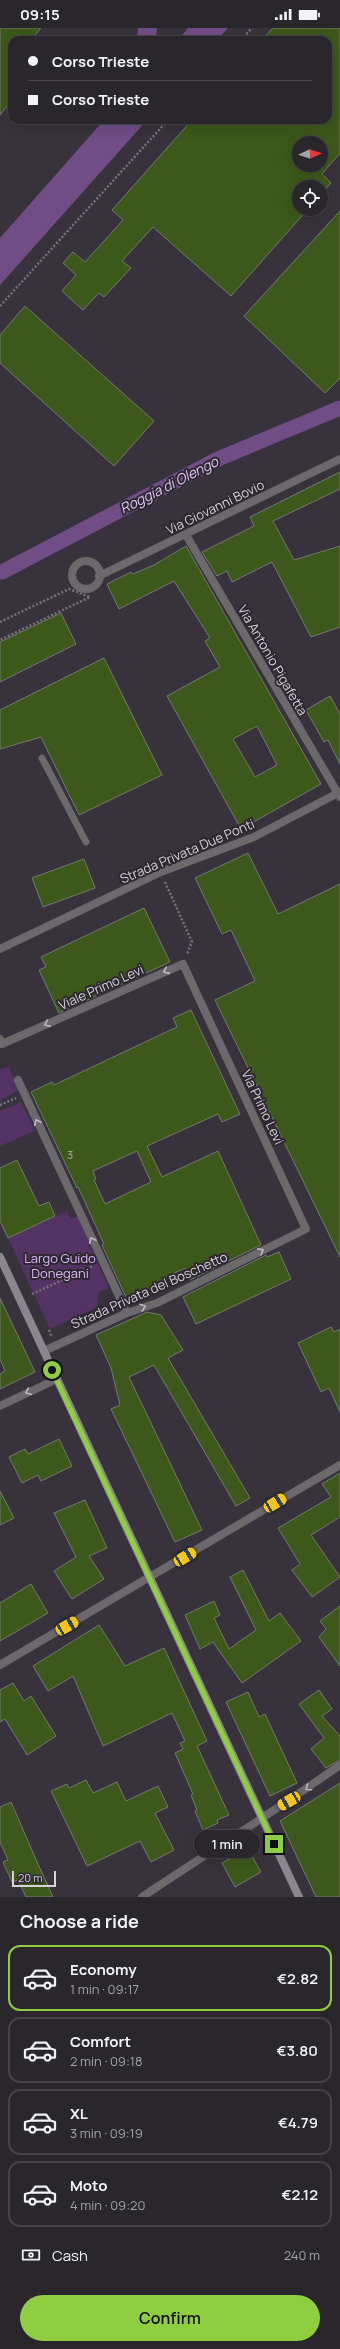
<!DOCTYPE html>
<html lang="en">
<head>
<meta charset="utf-8">
<style>
  body { margin:0; font-family:Manrope,sans-serif; background:#312e34; color:#f1f3f6; height:100vh; display:flex; flex-direction:column; font-size:15px; white-space:nowrap }
  * { box-sizing:border-box; margin:0 }
  p { font-size:13px; color:#a5a5a9 }
  .icon { flex:none; width:22px; height:22px; fill:none; stroke:currentColor; stroke-width:2; stroke-linecap:round; stroke-linejoin:round }
  .map { position:relative; height:1869px; overflow:hidden }
  .details { display:flex; flex-direction:column; background:#29262c; flex:1 }
  .details>* { flex:none }
  .hud { position:absolute; left:8px; top:8px; width:324px; height:88px; border-radius:12px; box-shadow:0 4px 16px #0002,0 0 0 1px #454348; display:grid; align-content:center; height:88px; padding:0 20px; background:#29262c }
  .needle { width:26px; rotate:86deg }
  .buttons { position:absolute; left:292px; top:108px; display:grid; gap:8px }
  .buttons a { display:grid; place-items:center; width:36px; height:36px; border-radius:50%; background:#29262c; box-shadow:0 4px 16px #0002,0 0 0 1px #454348; font-size:20px }
  .scale { position:absolute; left:12px; bottom:10px; width:44px; box-sizing:border-box; padding-left:4px; border:2px solid #d6d2d8; border-top:0; font-size:11px; line-height:14px; white-space:nowrap; color:#d6d2d8; -webkit-text-stroke:3px #2d2831; paint-order:stroke }
  .end { position:absolute; width:18px; height:18px; margin:-9px; border:5px solid #8fcd41; background:#111; box-shadow:0 0 0 2px #111 }
  .from { border-radius:50% }
  .bubble { position:absolute; height:28px; border-radius:14px; background:#29262c; box-shadow:0 4px 16px #0002,0 0 0 1px #454348; font-size:13px; font-weight:600; line-height:28px; text-align:center }
  .car { position:absolute; width:12px; height:24px; margin:-12px -6px; border-radius:5px; box-shadow:0 0 3px 1px #0007; background:linear-gradient(#f5c518 24%,#345 0 40%,#f5c518 0 76%,#345 0 86%,#f5c518 0) }
  .hud b { display:flex; align-items:center; gap:14px; height:38px; font-size:15px }
  .hud b+b { border-top:1px solid #454348 }
  .hud i { width:10px; height:10px; background:#f1f3f6 }
  ul { padding:0; list-style:none }
  li { display:flex; align-items:center; gap:12px; height:66px; margin:0 8px 6px; padding:0 12px; border:2px solid #454348; border-radius:12px }
  li div { flex:1 }
  li b { display:block; font-size:15px }
  li em { font-style:normal; font-weight:600 }
  li.current { border-color:#8fcd41 }
  li>.icon { width:36px; height:36px; stroke-width:1.5 }
  h2 { padding:0 20px; font-size:18px; line-height:48px }
  .pay { display:flex; align-items:center; gap:10px; height:44px; padding:0 20px; font-size:15px }
  .pay p { margin-inline-start:auto }
  .cta { display:flex; gap:8px; margin-top:auto; padding:8px 20px }
  .cta a { flex:1; height:46px; border-radius:24px; background:#8fcd41; color:#111; font-size:16px; font-weight:600; line-height:46px; text-align:center }
  .status { display:flex; justify-content:space-between; align-items:center; height:28px; padding:0 20px; background:#29262c; direction:ltr }
  .status svg { height:11px; fill:currentColor }
  .map>svg:first-child { display:block }
  .green { fill:#523363 }
  .water { fill:#704d85 }
  .lines { fill:none; stroke-linecap:round; stroke-linejoin:round }
  .canal { stroke:#704d85; stroke-width:15 }
  .building { fill:#3c581a; stroke:#757a70; fill-rule:evenodd }
  .path { stroke:#78737b; stroke-width:2.5; stroke-dasharray:2 2; stroke-linecap:butt }
  .service { stroke:#6c696d; stroke-width:7 }
  .minor { stroke:#6c696d; stroke-width:8 }
  .secondary { stroke:#8a868d; stroke-width:8 }
  .oneway { stroke:#bcb8bd }
  .route { stroke:#8fcd41; stroke-width:5 }
  .labels { text-anchor:middle; stroke-width:4; stroke-linejoin:round; paint-order:stroke }
  .number-label { font-size:11px; fill:#b0b4a8 }
  .street-label { font-size:13px; fill:#d6d2d8; stroke:#2d2831 }
  .park-label { font-size:13px; fill:#dfb6f8; stroke:#2d2831 }
  .water-label { font-size:14px; font-style:italic; fill:#e4c6f7; stroke:#2d2831 }
</style>
</head>
<body>
<div class="status"><b>09:15</b><svg viewBox="0 0 49 12"><path d="M0 12V9h3v3zM5 12V6h3v6zM10 12V3h3v9zM15 12V0h3v12zM26 1h20v11H26zM47 4h2v5h-2z"/></svg></div>
<div class="map">
<svg width="340" height="1869" viewBox="0 0 340 1869">
  <rect width="100%" height="100%" fill="#37323b"/>
  <g class="green">
    <path d="M9 1038 19 1062 0 1073V1042Z"/>
    <path d="M21 1074 35 1103 0 1118V1083Z"/>
    <path d="M67 1183 71 1191 80 1187 93 1214 89 1216 109 1260 99 1264 97 1279 50 1301 8 1210Z"/>
  </g>
  <g class="water">
    <path d="M138 0H157L156 12H137Z"/>
    <path d="M188 0H228L217 12H178Z"/>
    <path d="M104 92H147L0 257V210Z"/>
  </g>
  <g class="lines">
    <path class="canal" d="M2 544 218 431 340 380"/>
  </g>
  <g class="building">
    <path d="M0 0H41L31 12H12V72L0 87Z"/>
    <path d="M273 0H340V125L322 146 331 155 321 166V159H299V181H308L231 268 153 199 122 233 131 240 104 269 99 265 83 282 62 263 76 247 63 235 73 224 85 234 123 192 112 182 192 92H328V12H262ZM299 115H321V137H299Z"/>
    <path d="M340 183V350L325 365 244 288Z"/>
    <path d="M25 278 154 393 114 438 0 335V307Z"/>
    <path d="M340 444V461L273 493 294 532 340 518V599L311 609 272 534 232 554 227 543 217 548 202 524 254 498 250 489Z"/>
    <path d="M186 518 321 756 241 801 167 668 220 639 205 613 210 610 174 553 119 581 107 556 131 544 133 546 154 537ZM257 698 277 737 255 749 233 711Z"/>
    <path d="M61 585 76 616 0 654V614Z"/>
    <path d="M104 630 162 747 79 787 41 709 0 721V682Z"/>
    <path d="M330 668 340 686V736L328 712 324 714 306 682Z"/>
    <path d="M248 825 278 886 340 856V1229L215 972 255 953 231 902 222 906 195 850Z"/>
    <path d="M84 831 95 860 43 879 32 850Z"/>
    <path d="M144 880 170 934 59 985 39 942 46 939 41 929Z"/>
    <path d="M191 982 240 1086 222 1094 218 1086 147 1118 162 1149 218 1123 261 1217 190 1252 185 1240 162 1251 166 1259 129 1276 102 1217 104 1216 78 1159 77 1160 31 1064 52 1054 54 1057 177 999 173 990ZM137 1123 151 1154 105 1176 94 1152 96 1151 93 1143Z"/>
    <path d="M17 1132 39 1178 49 1174 55 1188 8 1210 0 1193V1140Z"/>
    <path d="M279 1224 291 1251 196 1296 183 1269 266 1227 267 1229Z"/>
    <path d="M0 1270 35 1344 0 1361V1346L5 1343 0 1331Z"/>
    <path d="M147 1284 161 1287 183 1322 168 1330 250 1470 236 1478 154 1337 129 1349 202 1502 175 1514 111 1381 120 1377 111 1340 96 1307Z"/>
    <path d="M331 1299 334 1304 340 1301V1384L329 1360 321 1364 298 1315Z"/>
    <path d="M59 1411 72 1438 41 1453 38 1447 22 1455 9 1429 25 1421 28 1426Z"/>
    <path d="M340 1445V1489L311 1507 340 1549 312 1569 292 1542 300 1536 278 1500 331 1469 322 1456Z"/>
    <path d="M0 1463 14 1490 0 1497Z"/>
    <path d="M85 1472 107 1520 89 1528 104 1551 72 1571 54 1543 76 1529 54 1485Z"/>
    <path d="M243 1542 269 1593 280 1585 301 1613 242 1655 213 1614 200 1621 185 1587 214 1573 220 1587 214 1590 229 1621 256 1602 230 1549Z"/>
    <path d="M31 1556 48 1585 0 1613V1575Z"/>
    <path d="M340 1578V1638L319 1609 326 1601 320 1593Z"/>
    <path d="M99 1597 125 1638 164 1620 207 1713 197 1718 229 1787 217 1792 218 1795 203 1802 195 1783 197 1782 191 1767 193 1766 175 1725 183 1721 180 1715 185 1713 172 1685 103 1718 73 1648 48 1663 33 1638Z"/>
    <path d="M13 1655 24 1673 31 1668 56 1708 27 1727 5 1691 0 1694V1662Z"/>
    <path d="M319 1662 332 1681 322 1688 340 1708V1732L326 1740 311 1721 324 1710 299 1676Z"/>
    <path d="M248 1664 259 1689 265 1686 297 1755 270 1768 226 1674Z"/>
    <path d="M86 1752 93 1765 117 1754 126 1773 158 1758 168 1779 155 1785 174 1822 151 1834 140 1813 87 1838 51 1763 67 1756 69 1760Z"/>
    <path d="M340 1755V1869H316L280 1793Z"/>
    <path d="M11 1774 38 1836 53 1869H26L18 1852 12 1854 3 1834 8 1832 0 1814V1779Z"/>
    <path d="M248 1821 261 1844 235 1859 222 1835Z"/>
  </g>
  <g class="lines">
    <g class="path">
      <path d="M241 12 252 0"/>
      <path d="M0 278 168 92"/>
      <path d="M0 594 69 561 90 569 0 612"/>
      <path d="M165 854 192 914 187 926"/>
      <path d="M0 1077 16 1070"/>
      <path d="M32 1266 93 1238"/>
      <path d="M49 1302 52 1309"/>
    </g>
    <path class="service" d="M42 730 86 814"/>
    <g class="minor">
      <path d="M186 507 340 769"/>
      <circle cx="86" cy="547" r="14"/>
      <path d="M99 548 340 431"/>
      <path d="M0 921 161 844 254 809 338 765"/>
      <path d="M0 1011 2 1016 183 936 306 1201 157 1275 127 1285 44 1323"/>
      <path d="M18 1052 127 1285"/>
      <path d="M0 1378 57 1351"/>
      <path d="M0 1637 340 1437"/>
      <path d="M142 1869C208 1825 275 1783 340 1737"/>
    </g>
    <path class="secondary" d="M0 1229 299 1869"/>
  </g>
  <defs><path id="oneway-chevron" d="M-2-3.5L2.5 0L-2 3.5" fill="none" stroke-width="1.6" stroke-linecap="round" stroke-linejoin="round"/></defs>
  <g class="oneway">
    <use href="#oneway-chevron" transform="translate(166 943) rotate(156)"/>
    <use href="#oneway-chevron" transform="translate(47 996) rotate(156)"/>
    <use href="#oneway-chevron" transform="translate(37 1094) rotate(-115)"/>
    <use href="#oneway-chevron" transform="translate(92 1212) rotate(-115)"/>
    <use href="#oneway-chevron" transform="translate(261 1223) rotate(-26)"/>
    <use href="#oneway-chevron" transform="translate(143 1279) rotate(-19)"/>
    <use href="#oneway-chevron" transform="translate(28 1364) rotate(155)"/>
    <use href="#oneway-chevron" transform="translate(308 1760) rotate(145)"/>
  </g>
  <g class="lines">
    <path class="route" d="M52 1342 274 1816"/>
  </g>
  <g class="labels">
    <g class="number-label">
      <text x="70" y="1131">3</text>
    </g>
    <g class="street-label">
      <text transform="translate(215 479) rotate(-26)" y="5">Via Giovanni Bovio</text>
      <text transform="translate(273 632) rotate(60)" y="5">Via Antonio Pigafetta</text>
      <text transform="translate(187 823) rotate(-23)" y="5">Strada Privata Due Ponti</text>
      <text transform="translate(101 959) rotate(-24)" y="5">Viale Primo Levi</text>
      <text transform="translate(263 1079) rotate(65)" y="5">Via Primo Levi</text>
      <text transform="translate(149 1262) rotate(-24)" y="5">Strada Privata del Boschetto</text>
    </g>
    <g class="park-label">
      <text x="60" y="1235">Largo Guido<tspan x="60" dy="15">Donegani</tspan></text>
    </g>
    <g class="water-label">
      <text transform="translate(169 457) rotate(-27)" y="5">Roggia di Olengo</text>
    </g>
  </g>
</svg>
<div class="buttons">
<a><svg class="needle" viewBox="-14 -14 28 28"><path d="M0-13l5 13h-10z" fill="#e53935"/><path d="M0 13l5-13h-10z" fill="#a5a5a9"/></svg></a>
<a><svg class="icon" aria-label="locate" viewBox="0 0 24 24"><circle cx="12" cy="12" r="6"/><path d="M12 2v4M12 18v4M2 12h4M18 12h4"/></svg></a>
</div>
<div class="scale">20 m</div>
<i class="end from" style="left:52px;top:1342px"></i>
<i class="end" style="left:274px;top:1816px"></i>
<div class="bubble" style="left:194px;top:1802px;width:66px">1 min</div>
<i class="car" style="left:275px;top:1475px;rotate:59deg"></i>
<i class="car" style="left:185px;top:1529px;rotate:59deg"></i>
<i class="car" style="left:67px;top:1598px;rotate:60deg"></i>
<i class="car" style="left:289px;top:1773px;rotate:240deg"></i>
<div class="hud">
<b><i class="from"></i>Corso Trieste</b>
<b><i></i>Corso Trieste</b>
</div>
</div>
<section class="details">
<h2>Choose a ride</h2>
<ul>
<li class="current"><svg class="icon" aria-label="car" viewBox="0 0 24 24"><path d="M5 17H2v-5l4-1 3-4h7l3 4 3 1v5h-3M9 17h6M6 11h13"/><circle cx="7" cy="17" r="2"/><circle cx="17" cy="17" r="2"/></svg><div><b>Economy</b><p>1 min · 09:17</p></div><em>€2.82</em></li>
<li><svg class="icon" aria-label="car" viewBox="0 0 24 24"><path d="M5 17H2v-5l4-1 3-4h7l3 4 3 1v5h-3M9 17h6M6 11h13"/><circle cx="7" cy="17" r="2"/><circle cx="17" cy="17" r="2"/></svg><div><b>Comfort</b><p>2 min · 09:18</p></div><em>€3.80</em></li>
<li><svg class="icon" aria-label="car" viewBox="0 0 24 24"><path d="M5 17H2v-5l4-1 3-4h7l3 4 3 1v5h-3M9 17h6M6 11h13"/><circle cx="7" cy="17" r="2"/><circle cx="17" cy="17" r="2"/></svg><div><b>XL</b><p>3 min · 09:19</p></div><em>€4.79</em></li>
<li><svg class="icon" aria-label="car" viewBox="0 0 24 24"><path d="M5 17H2v-5l4-1 3-4h7l3 4 3 1v5h-3M9 17h6M6 11h13"/><circle cx="7" cy="17" r="2"/><circle cx="17" cy="17" r="2"/></svg><div><b>Moto</b><p>4 min · 09:20</p></div><em>€2.12</em></li>
</ul>
<div class="pay"><svg class="icon" aria-label="cash" viewBox="0 0 24 24"><path d="M3 7h18v10H3z"/><circle cx="12" cy="12" r="2"/></svg>Cash<p>240 m</p></div>
<div class="cta"><a>Confirm</a></div>
</section>
</body>
</html>
